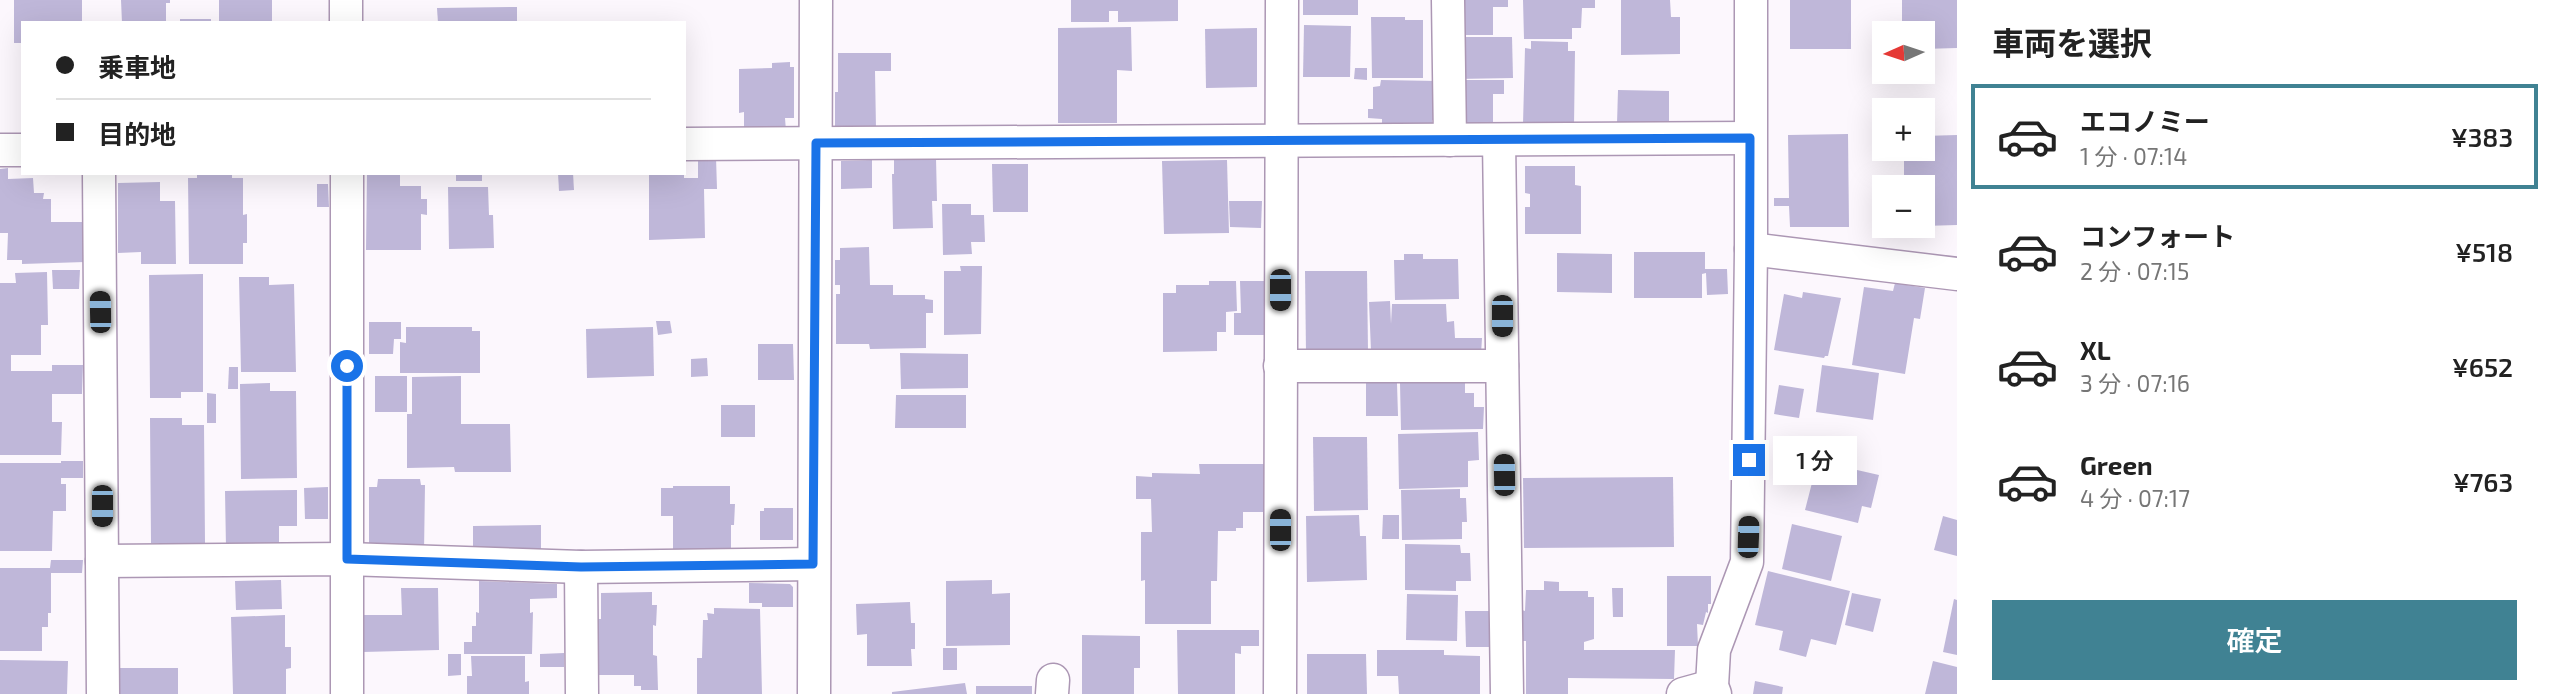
<!DOCTYPE html>
<html lang="ja">
<head>
<meta charset="utf-8">
<style>
  body { margin:0; font-family:"Exo 2","Noto Sans JP",sans-serif; background:#f6f6f6; color:#222; height:100vh; display:flex; flex-direction:column; font-size:26px; white-space:nowrap }
  * { box-sizing:border-box; margin:0 }
  p { font-size:23px; color:#767676 }
  .icon { flex:none; width:38px; height:38px; fill:none; stroke:currentColor; stroke-width:2; stroke-linecap:round; stroke-linejoin:round }
  .map { position:relative; flex:1; overflow:hidden }
  .sheet { display:flex; flex-direction:column; background:#fff; width:595px }
  .sheet>* { flex:none }
  .hud { position:absolute; left:21px; top:21px; width:665px; height:154px; border-radius:0px; box-shadow:0 7px 28px #0002; display:grid; align-content:center; height:154px; padding:0 35px; background:#fff }
  .needle { width:46px; rotate:267deg }
  .controls { position:absolute; left:1872px; top:21px; display:grid; gap:14px }
  .controls a { display:grid; place-items:center; width:63px; height:63px; border-radius:0px; background:#fff; box-shadow:0 7px 28px #0002; font-size:35px }
  .end { position:absolute; width:32px; height:32px; margin:-16px; border:9px solid #1a73e8; background:#fff; box-shadow:0 0 0 4px #fff }
  .from { border-radius:50% }
  .bubble { position:absolute; height:49px; border-radius:0px; background:#fff; box-shadow:0 7px 28px #0002; font-size:23px; font-weight:600; line-height:49px; text-align:center }
  .car { position:absolute; width:21px; height:42px; margin:-21px -10px; border-radius:9px; box-shadow:0 0 5px 2px #0007; background:linear-gradient(#222 24%,#8ab4d8 0 40%,#222 0 76%,#8ab4d8 0 86%,#222 0) }
  .hud b { display:flex; align-items:center; gap:24px; height:66px; font-size:26px }
  .hud b+b { border-top:2px solid #e0e0e0 }
  .hud i { width:18px; height:18px; background:#222 }
  ul { padding:0; list-style:none }
  li { display:flex; align-items:center; gap:21px; height:105px; margin:0 14px 10px; padding:0 21px; border:4px solid transparent; border-radius:0px }
  li div { flex:1 }
  li b { display:block; font-size:26px }
  li em { font-style:normal; font-weight:600 }
  li.active { border-color:#408293 }
  li>.icon { width:63px; height:63px; stroke-width:1.5 }
  h2 { padding:0 35px; font-size:32px; line-height:84px }
  .cta { display:flex; gap:14px; margin-top:auto; padding:14px 35px }
  .cta a { flex:1; height:80px; border-radius:0px; background:#408293; color:#fff; font-size:28px; font-weight:600; line-height:80px; text-align:center }
  main { display:flex; flex:1; min-height:0 }
  .map>svg:first-child { display:block }
  .building { fill:#bfb7d9 }
  .lines { fill:none; stroke-linecap:round; stroke-linejoin:round }
  .street-casing { stroke:#ac97b4; stroke-width:35 }
  .street { stroke:#fff; stroke-width:32 }
  .route { stroke:#1a73e8; stroke-width:9 }
</style>
</head>
<body>
<main>
<div class="map">
<svg width="1957" height="694" viewBox="0 0 1957 694">
  <rect width="100%" height="100%" fill="#fcf7fd"/>
  <g class="building">
    <path d="M14 0H82V23H23V43H14Z"/>
    <path d="M121 0H170V3H166V23H122Z"/>
    <rect x="219" y="0" width="53" height="23"/>
    <path d="M1071 0H1178V21L1118 22V11H1109V22H1071Z"/>
    <rect x="1303" y="0" width="55" height="15"/>
    <path d="M1457 0H1508V7H1493V35H1457Z"/>
    <path d="M1523 0H1595V8H1582L1581 28H1572V39H1524Z"/>
    <path d="M1621 0H1670L1671 17H1680V54L1621 55Z"/>
    <rect x="1790" y="0" width="61" height="49"/>
    <path d="M1902 0H1957V48L1923 49V33H1902Z"/>
    <path d="M517 7V23H438L437 8Z"/>
    <path d="M1371 17H1405V20H1423V78H1372Z"/>
    <rect x="180" y="19" width="31" height="4"/>
    <path d="M1304 25 1351 26 1350 77H1303Z"/>
    <path d="M1131 27 1132 71 1117 70V123H1058V28Z"/>
    <path d="M1257 28V87L1206 88 1205 29Z"/>
    <path d="M1878 28H1887L1885 45H1878Z"/>
    <path d="M1456 37H1512L1513 78 1457 79Z"/>
    <path d="M1531 41 1568 42V51H1575L1574 126 1523 124 1525 48 1531 49Z"/>
    <path d="M838 53H891V71H875L876 129H835V92H838Z"/>
    <path d="M790 62V67H794V118H785L786 131H744V112L739 113V69L772 68V63Z"/>
    <path d="M1355 68H1367V80L1354 79Z"/>
    <path d="M1381 80 1437 81V121L1432 120V125L1382 124V119L1368 118V109H1373V87L1380 86Z"/>
    <path d="M1458 80H1504V94H1493V124L1458 123Z"/>
    <path d="M1618 90 1669 91V125L1617 124Z"/>
    <path d="M1848 134 1849 227H1790L1789 206H1774V198H1789L1788 135Z"/>
    <path d="M1957 135V225L1923 226V187H1904V149H1923V136Z"/>
    <path d="M698 157H716L717 189H704L705 238 649 240V173H684V178H698Z"/>
    <path d="M936 158 937 201H932L933 228 893 229 892 174H894V159Z"/>
    <path d="M872 160V188L841 189V161Z"/>
    <path d="M1227 160 1229 233 1164 234 1162 161Z"/>
    <path d="M992 164H1028V212H993Z"/>
    <path d="M1525 166H1575V185L1581 186V234H1525V207H1530V194L1525 193Z"/>
    <path d="M8 168V179L33 178 34 193H44L43 199H51V222H84L85 262 22 264V260H7L8 233H0V169Z"/>
    <path d="M197 173H232V178H243V215L247 214V243H243V264H189L188 178H197Z"/>
    <path d="M367 173H400V186H421V199H427V215L421 214V250H366Z"/>
    <rect x="456" y="173" width="26" height="8"/>
    <path d="M558 173H573L574 190 559 191Z"/>
    <path d="M160 182V201H175L176 264H141V252L118 253V183Z"/>
    <path d="M317 184H328L329 207H317Z"/>
    <path d="M448 187H488L489 215H493L494 248 449 249Z"/>
    <rect x="1880" y="192" width="5" height="16"/>
    <path d="M1229 201H1262L1261 228 1230 227Z"/>
    <path d="M942 204H971V215H984L985 242H971L972 254 943 255Z"/>
    <path d="M869 247 870 285H893V295H925V299L933 300V313H926V348L870 349 869 344H836V294H840V285H835V260H840V248Z"/>
    <path d="M1634 252H1705V269H1727L1728 294 1707 295 1706 273 1702 274V298H1634Z"/>
    <path d="M1557 253 1612 254V293L1557 292Z"/>
    <path d="M1404 254H1423V259H1458L1459 299 1395 300 1394 260H1404Z"/>
    <path d="M960 266H982L981 334 944 335V271H961Z"/>
    <path d="M52 270H80L79 289H53Z"/>
    <path d="M1305 271H1367L1368 352 1306 353Z"/>
    <path d="M47 272 48 325H41V355H11V371H52V365H83L82 394H52V422H62L61 455H0V283H16L15 273Z"/>
    <path d="M203 274V392H181V398H150L149 275Z"/>
    <path d="M239 277H269V285L294 284 296 372H241Z"/>
    <path d="M1209 281H1236L1237 311 1226 312V332H1217V351L1163 352V293H1176V285H1209Z"/>
    <path d="M1240 281H1265L1266 335H1234V313H1241Z"/>
    <path d="M1895 283 1925 288 1920 319 1914 318 1905 374 1852 365 1864 287 1893 291Z"/>
    <path d="M1803 292 1841 298 1828 356H1825L1824 358 1774 350 1784 294 1802 298Z"/>
    <path d="M1390 301 1391 324 1392 304H1446L1447 322 1454 321 1455 338H1482L1481 354H1392V350L1371 351 1369 302Z"/>
    <path d="M656 321H670L672 333 658 335Z"/>
    <path d="M369 322H401V339H394L393 354H369Z"/>
    <path d="M406 327H472V331H480V373H400V342L406 343Z"/>
    <path d="M653 327 654 376 587 378 586 329Z"/>
    <path d="M758 344H793L794 380H758Z"/>
    <path d="M900 353 968 354V388L901 389Z"/>
    <path d="M707 358 708 376 691 377V359Z"/>
    <path d="M1822 365 1879 373 1873 420 1816 412Z"/>
    <path d="M229 367H238V389H228Z"/>
    <rect x="375" y="376" width="32" height="36"/>
    <path d="M461 376V424H510L511 472H455L454 467 407 468V414H412V377Z"/>
    <path d="M1465 382V393H1474V407H1484L1483 429 1401 430 1400 383Z"/>
    <path d="M270 383V391H296L297 478 241 479 240 384Z"/>
    <path d="M1366 383H1397L1398 416H1366Z"/>
    <path d="M1779 385 1804 389 1799 418 1774 414Z"/>
    <path d="M207 393 216 394V423H207Z"/>
    <path d="M896 395H966V428H895Z"/>
    <rect x="721" y="405" width="34" height="32"/>
    <path d="M150 418H182V425H204L205 543H151Z"/>
    <path d="M1478 432 1479 460 1468 461V487L1399 489 1398 434Z"/>
    <path d="M1313 437H1367L1368 510 1314 511Z"/>
    <path d="M61 461H83V478H61V484H66V511H53L52 551H0V463H61Z"/>
    <path d="M1199 464H1268V512H1243V528H1236V531H1218L1217 581H1211V624H1145V580L1141 581V532H1152L1151 499H1136V476L1152 477V473L1200 474Z"/>
    <path d="M1835 465 1879 475 1871 508 1862 506 1858 523 1805 510 1814 475 1824 478 1826 469 1834 471Z"/>
    <path d="M1673 477 1674 547 1524 548 1523 478Z"/>
    <path d="M378 479H420L421 485H425L424 552 376 549 369 544V487H377Z"/>
    <path d="M673 486H730V504H735L734 525H731V549H673V516H661V488H673Z"/>
    <path d="M328 487V519H305L304 488Z"/>
    <path d="M1460 489V498H1466L1467 522H1462V539L1402 540 1401 490Z"/>
    <path d="M297 490V526H279V544L226 548 225 491Z"/>
    <path d="M764 508H793V540H760V511H764Z"/>
    <path d="M1359 515 1360 536H1366L1367 580 1307 582 1306 516Z"/>
    <path d="M1383 515H1399V539H1382Z"/>
    <path d="M1943 516 1957 520V556L1934 550Z"/>
    <path d="M1792 524 1842 536 1831 581 1782 569Z"/>
    <path d="M541 525V549L473 550V526Z"/>
    <path d="M1405 544 1460 545 1461 553H1470L1471 581H1456V591L1405 590Z"/>
    <path d="M51 560H83L82 573H51V613H48V627H42V651H0V568H50Z"/>
    <path d="M1768 571 1850 591 1836 645 1811 639 1806 657 1779 650 1783 631 1755 625Z"/>
    <path d="M1667 576H1711V604H1708V613L1706 612 1703 625 1697 624 1698 646H1667Z"/>
    <path d="M281 580 282 609 236 610 235 581Z"/>
    <path d="M992 580V594L1010 593V645L946 646V581Z"/>
    <path d="M479 581 557 584V598L530 599V613L533 612 532 654H464V642H472V626H476V612L479 613Z"/>
    <path d="M1544 581 1559 582V591H1588V597H1594V639L1584 642V650H1675L1674 679 1568 678V694H1526V641H1522V610L1525 611 1526 590H1544Z"/>
    <path d="M749 583 790 584 793 587V607H762V603H749Z"/>
    <path d="M401 588H438L439 650 363 652V615H402Z"/>
    <path d="M1612 588H1623V617H1613Z"/>
    <path d="M652 592V605H657L656 626 653 625V655L657 656 658 690H641V686H634V675H597V619H601V593Z"/>
    <path d="M1852 593 1881 599 1873 632 1845 625Z"/>
    <path d="M1407 594 1458 595 1457 641 1406 640Z"/>
    <path d="M1954 599 1957 600V655L1943 652Z"/>
    <path d="M910 602 911 623H915V649H911L912 666H867V634L857 635 856 604Z"/>
    <path d="M714 608 760 609 762 694H697V658H702L703 620H708L707 613 714 614Z"/>
    <path d="M1465 611H1495V647H1466Z"/>
    <path d="M285 615V647H291V668L286 669V694H233L231 617Z"/>
    <path d="M1177 630H1259V646H1241V654L1235 653V694H1178Z"/>
    <path d="M1082 635 1140 636V668H1134V694H1082Z"/>
    <rect x="943" y="648" width="14" height="22"/>
    <path d="M1377 650H1444V655L1480 656V694H1399L1398 676H1377Z"/>
    <path d="M564 653V667H540V654Z"/>
    <path d="M448 654H461V675L448 676Z"/>
    <path d="M1307 654H1366L1367 694H1307Z"/>
    <path d="M471 656H525V682L529 681V694H467V676H472Z"/>
    <path d="M0 660 68 661 67 694H0Z"/>
    <path d="M1933 661 1957 667V694H1925Z"/>
    <rect x="119" y="668" width="59" height="26"/>
    <path d="M1755 681 1783 687 1782 694H1753Z"/>
    <path d="M965 683 967 694H892V692Z"/>
    <rect x="976" y="686" width="56" height="8"/>
  </g>
  <g class="lines">
    <defs>
      <g id="street">
        <path d="M346 0V23"/>
        <path d="M1448 0 1450 140"/>
        <path d="M1499 140 1507 694"/>
        <path d="M684 144 1750 138"/>
        <path d="M0 150H23"/>
        <path d="M99 173 103 694"/>
        <path d="M1751 249 1957 274"/>
        <path d="M1280 366H1502"/>
        <path d="M102 561 347 559 581 567 813 564"/>
        <path d="M581 567 582 694"/>
        <path d="M347 694V173"/>
        <path d="M814 694 816 0"/>
        <path d="M1052 694 1053 680"/>
        <path d="M1280 694 1282 0"/>
        <path d="M1683 694 1712 686"/>
        <path d="M1715 694 1712 686 1714 650 1747 562 1751 249V0"/>
      </g>
    </defs>
    <use href="#street" class="street-casing"/>
    <use href="#street" class="street"/>
  </g>
  <g class="lines">
    <path class="route" d="M347 366V559L581 567 813 564 816 143 1750 138 1749 460"/>
  </g>
</svg>
<div class="controls">
<a><svg class="needle" viewBox="-14 -14 28 28"><path d="M0-13l5 13h-10z" fill="#e53935"/><path d="M0 13l5-13h-10z" fill="#767676"/></svg></a>
<a>+</a>
<a>−</a>
</div>
<i class="end from" style="left:347px;top:366px"></i>
<i class="end" style="left:1749px;top:460px"></i>
<div class="bubble" style="left:1773px;top:436px;width:84px">1 分</div>
<i class="car" style="left:1280px;top:290px;rotate:180deg"></i>
<i class="car" style="left:100px;top:312px;rotate:359deg"></i>
<i class="car" style="left:1502px;top:316px;rotate:180deg"></i>
<i class="car" style="left:1504px;top:475px;rotate:359deg"></i>
<i class="car" style="left:102px;top:506px;rotate:180deg"></i>
<i class="car" style="left:1280px;top:530px;rotate:0deg"></i>
<i class="car" style="left:1748px;top:537px;rotate:2deg"></i>
<div class="hud">
<b><i class="from"></i>乗車地</b>
<b><i></i>目的地</b>
</div>
</div>
<section class="sheet">
<h2>車両を選択</h2>
<ul>
<li class="active"><svg class="icon" aria-label="car" viewBox="0 0 24 24"><path d="M5 17H2v-5l4-1 3-4h7l3 4 3 1v5h-3M9 17h6M6 11h13"/><circle cx="7" cy="17" r="2"/><circle cx="17" cy="17" r="2"/></svg><div><b>エコノミー</b><p>1 分 · 07:14</p></div><em>¥383</em></li>
<li><svg class="icon" aria-label="car" viewBox="0 0 24 24"><path d="M5 17H2v-5l4-1 3-4h7l3 4 3 1v5h-3M9 17h6M6 11h13"/><circle cx="7" cy="17" r="2"/><circle cx="17" cy="17" r="2"/></svg><div><b>コンフォート</b><p>2 分 · 07:15</p></div><em>¥518</em></li>
<li><svg class="icon" aria-label="car" viewBox="0 0 24 24"><path d="M5 17H2v-5l4-1 3-4h7l3 4 3 1v5h-3M9 17h6M6 11h13"/><circle cx="7" cy="17" r="2"/><circle cx="17" cy="17" r="2"/></svg><div><b>XL</b><p>3 分 · 07:16</p></div><em>¥652</em></li>
<li><svg class="icon" aria-label="car" viewBox="0 0 24 24"><path d="M5 17H2v-5l4-1 3-4h7l3 4 3 1v5h-3M9 17h6M6 11h13"/><circle cx="7" cy="17" r="2"/><circle cx="17" cy="17" r="2"/></svg><div><b>Green</b><p>4 分 · 07:17</p></div><em>¥763</em></li>
</ul>
<div class="cta"><a>確定</a></div>
</section>
</main>
</body>
</html>
